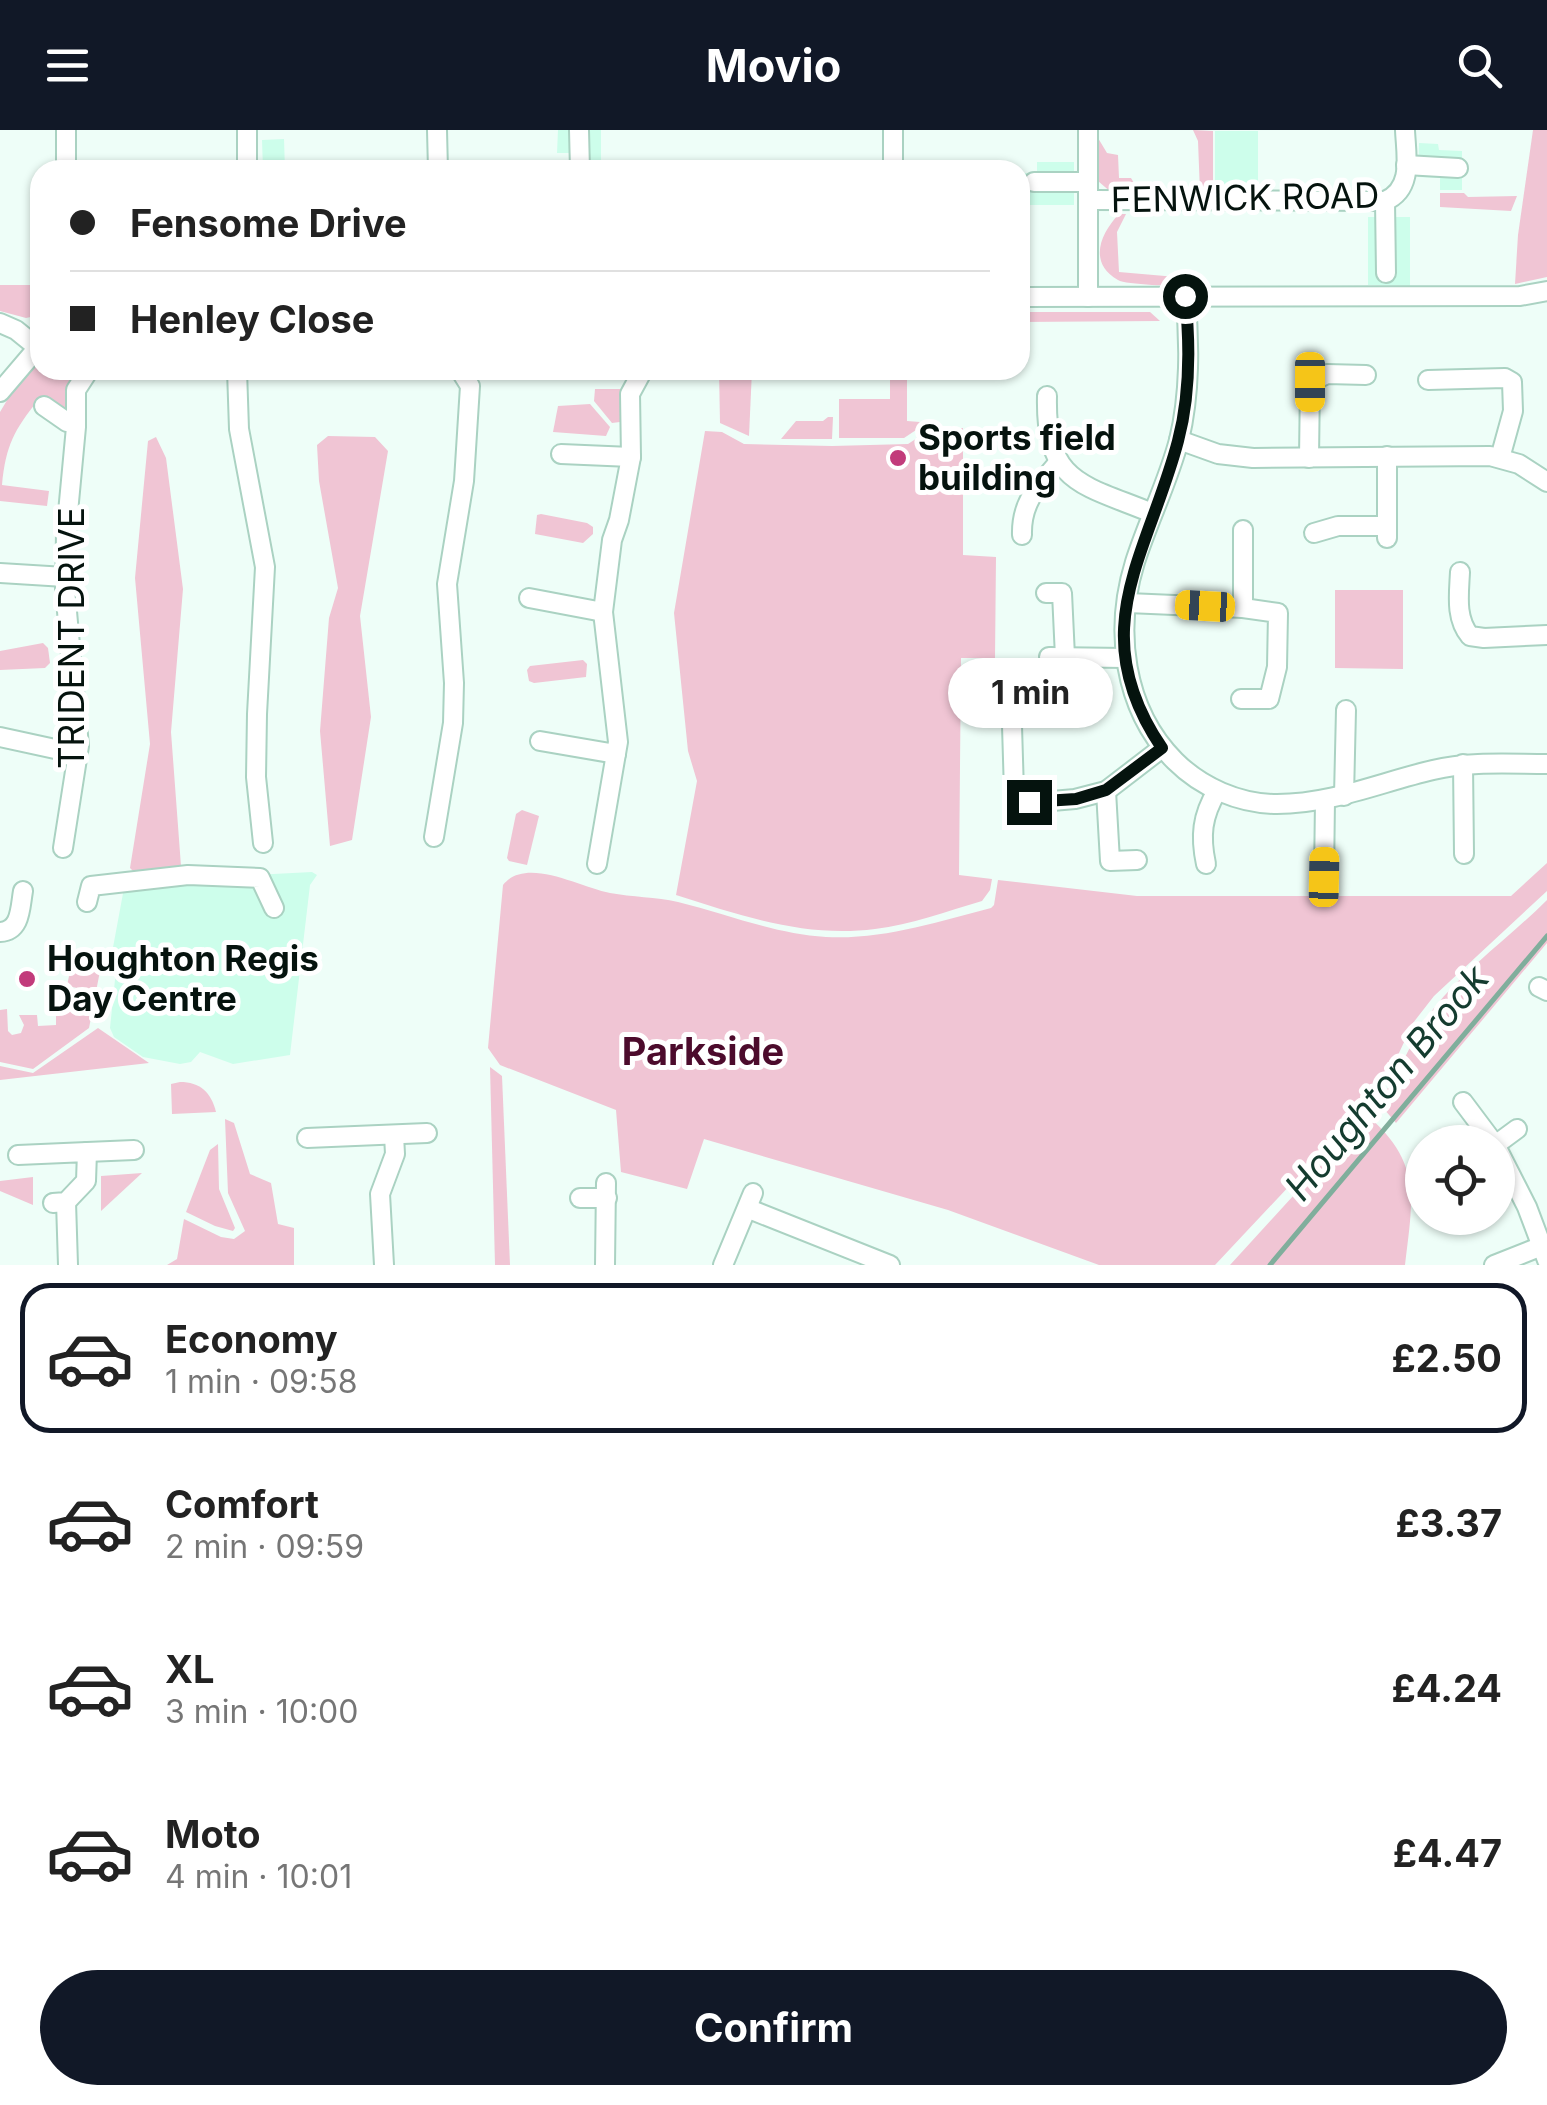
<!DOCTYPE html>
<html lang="en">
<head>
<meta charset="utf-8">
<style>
  body { margin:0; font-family:Inter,sans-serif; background:#f6f6f6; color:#222; height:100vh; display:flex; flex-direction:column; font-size:38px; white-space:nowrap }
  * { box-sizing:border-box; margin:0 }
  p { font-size:32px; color:#767676 }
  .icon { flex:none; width:55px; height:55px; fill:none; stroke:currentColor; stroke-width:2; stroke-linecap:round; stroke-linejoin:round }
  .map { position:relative; height:1135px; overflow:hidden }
  .drawer { display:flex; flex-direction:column; background:#fff; flex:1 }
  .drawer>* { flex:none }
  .guide { position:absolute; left:30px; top:30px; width:1000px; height:220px; border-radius:30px; box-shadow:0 2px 8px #0004; display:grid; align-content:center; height:220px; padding:0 40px; background:#fff }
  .tools { position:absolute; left:1405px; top:995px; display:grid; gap:20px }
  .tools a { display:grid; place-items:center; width:110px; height:110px; border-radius:50%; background:#fff; box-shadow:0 2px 8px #0004; font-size:50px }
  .end { position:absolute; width:45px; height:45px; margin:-22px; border:12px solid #05130e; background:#fff; box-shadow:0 0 0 5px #fff }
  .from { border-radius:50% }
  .bubble { position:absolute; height:70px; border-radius:35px; background:#fff; box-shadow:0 2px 8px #0004; font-size:32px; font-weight:700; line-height:70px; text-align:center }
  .car { position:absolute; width:30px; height:60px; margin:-30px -15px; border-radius:12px; box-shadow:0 0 8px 2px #0007; background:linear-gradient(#f5c518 24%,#345 0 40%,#f5c518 0 76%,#345 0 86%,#f5c518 0) }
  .guide b { display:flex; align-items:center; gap:35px; height:95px; font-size:38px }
  .guide b+b { border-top:2px solid #e0e0e0 }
  .guide i { width:25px; height:25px; background:#222 }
  ul { padding:18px 0 0; list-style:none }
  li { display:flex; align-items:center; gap:30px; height:150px; margin:0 20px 15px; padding:0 20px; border:5px solid transparent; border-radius:30px }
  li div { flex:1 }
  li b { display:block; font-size:38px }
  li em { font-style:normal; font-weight:700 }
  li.selected { border-color:#111827 }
  li>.icon { width:90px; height:90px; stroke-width:1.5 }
  .button { display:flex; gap:20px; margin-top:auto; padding:20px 40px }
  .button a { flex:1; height:115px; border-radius:60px; background:#111827; color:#fff; font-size:40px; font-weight:700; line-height:115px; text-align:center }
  header { display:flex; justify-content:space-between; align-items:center; height:130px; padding:0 40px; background:#111827; color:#fff; font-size:45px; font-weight:700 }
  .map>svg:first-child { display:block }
  .built { fill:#cdfeeb }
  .green { fill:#f0c5d4 }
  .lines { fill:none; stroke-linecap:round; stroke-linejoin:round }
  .stream { stroke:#80ae9c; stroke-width:5 }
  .minor-casing { stroke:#aad2c2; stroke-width:22 }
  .minor { stroke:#fff; stroke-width:18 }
  .route { stroke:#05130e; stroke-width:12 }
  .poi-dot { fill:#c23b7b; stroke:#fff; stroke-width:4 }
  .labels { text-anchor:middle; stroke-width:10; stroke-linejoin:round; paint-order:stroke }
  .street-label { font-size:35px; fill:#05130e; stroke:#fff }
  .poi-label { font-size:35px; font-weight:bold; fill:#05130e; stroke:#fff; text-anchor:start }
  .neighbourhood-label { font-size:38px; font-weight:bold; fill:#4c0b2c; stroke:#fff }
  .water-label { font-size:38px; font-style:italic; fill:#143c2f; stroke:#fff }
</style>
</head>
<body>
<header><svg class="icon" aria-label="menu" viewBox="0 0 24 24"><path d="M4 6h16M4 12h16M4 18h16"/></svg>Movio<svg class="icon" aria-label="search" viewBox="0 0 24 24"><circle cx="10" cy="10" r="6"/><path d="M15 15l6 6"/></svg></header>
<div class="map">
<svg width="1547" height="1135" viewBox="0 0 1547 1135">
  <rect width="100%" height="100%" fill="#eefef8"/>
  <g class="built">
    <path d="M558 0H601V40H575V23H557Z"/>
    <rect x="1215" y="1" width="43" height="55"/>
    <path d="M284 9 285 40H263L262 10Z"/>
    <path d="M1419 13 1438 14 1439 20 1462 21V60H1440V48L1418 47Z"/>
    <path d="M1037 32H1074V75H1023V43H1037Z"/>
    <path d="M1368 87H1410V156L1368 155Z"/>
    <path d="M312 742 317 745 310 755 290 925 233 934 200 922 191 932 180 934 143 927 114 907 110 898 116 840 109 839 124 758 219 747Z"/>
  </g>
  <g class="green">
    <path d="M1193 0 1213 1V62H1200L1198 11Z"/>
    <path d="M1533 0H1547V147L1515 154 1518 105Z"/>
    <path d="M1098 8 1107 23 1118 25 1119 48H1131L1138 60 1136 63H1112L1098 51Z"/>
    <path d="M1440 63H1464L1468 67 1517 66 1511 81 1440 77Z"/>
    <path d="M1119 84H1126L1117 102 1119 142 1188 148 1189 156C1177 156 1126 155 1118 150 1088 133 1100 104 1119 84Z"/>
    <path d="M0 155H40V185L26 188 0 181Z"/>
    <path d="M1020 182H1150L1160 191 1020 192Z"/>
    <path d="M40 229V240H74L65 278 58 280 39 269C14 300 6 315 2 355L49 361 47 376 0 371V282L12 262Z"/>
    <path d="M719 240H752L749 306 720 293Z"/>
    <path d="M890 240H907V291L920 292 919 298 904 308H839V269H890Z"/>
    <path d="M595 259H621L620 292 612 293 594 271Z"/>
    <path d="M590 274 610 297 606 306 553 302 558 276Z"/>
    <path d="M828 287H833L832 309H781L796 291H823Z"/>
    <path d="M963 298V425L996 427 995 528H961L959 745 992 749 990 760 982 771C947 781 911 795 875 799 805 808 742 786 676 765L697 651 688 621 674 483 705 301 722 302 744 314 832 316 908 314 931 299Z"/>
    <path d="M328 306 375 307 388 321 360 486 371 587 352 710 330 716 320 601 329 488 338 458 319 351 317 315Z"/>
    <path d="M156 307 166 328 183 459 171 602 181 736 134 742 130 738 150 614 135 448 148 311Z"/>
    <path d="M541 384 587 393 593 397V404L583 413 535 404 537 385Z"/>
    <path d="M1335 460H1403V539L1335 538Z"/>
    <path d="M43 513 48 518 50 533 45 538 0 540V521Z"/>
    <path d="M583 530 587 534 586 547 534 553 529 551 527 540 530 536Z"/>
    <path d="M522 680 539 686 527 735 509 731 507 728 516 684Z"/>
    <path d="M1547 733V761L1434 866 1413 893 1384 955 1215 1135H1099L948 1080 704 1009 687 1059 621 1042 616 980 500 935 488 918 503 755C526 726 579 757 610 763 632 767 656 767 678 772 728 784 774 804 826 807 882 810 937 792 991 778L994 775 998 750 1137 766H1511Z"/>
    <path d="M1547 770V813L1396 993 1378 972C1401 944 1411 907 1434 878 1465 839 1511 806 1547 770Z"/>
    <path d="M71 836 100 841 93 877 77 858 67 856Z"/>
    <path d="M63 863H73L92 883 89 898 33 939 0 932V880L7 879 8 901 12 905 21 903 24 895 19 885H37L38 896 56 895V878H65Z"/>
    <path d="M98 898 149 933 0 950V936L33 943Z"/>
    <path d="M490 937 502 946 510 1135H495Z"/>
    <path d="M180 952C200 952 211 962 216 982L172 984 171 954Z"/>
    <path d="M1367 985C1422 1033 1413 1067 1405 1135H1230Z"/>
    <path d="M225 989 234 993 250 1044 271 1053 278 1094 294 1098V1135H167L177 1129 184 1089 221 1107 234 1109 245 1101 228 1063Z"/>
    <path d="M218 1014 219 1059 235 1098 233 1101 215 1096 186 1082 210 1020Z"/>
    <path d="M142 1043 101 1081V1046Z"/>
    <path d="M33 1047V1075L0 1061V1051Z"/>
  </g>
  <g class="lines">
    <path class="stream" d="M1270 1135 1547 806"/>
    <defs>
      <g id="minor">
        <path d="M66 0V40"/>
        <path d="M247 0V40"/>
        <path d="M437 0 438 40"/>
        <path d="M579 0 580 40"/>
        <path d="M893 0V40"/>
        <path d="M1088 0V167"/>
        <path d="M1406 35 1458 38"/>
        <path d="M1034 52H1088"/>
        <path d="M1089 70 1385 71C1414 59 1406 25 1405 0"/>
        <path d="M1385 71 1386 143"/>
        <path d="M1185 166C1190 211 1190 265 1179 310 1168 352 1148 391 1135 432 1114 500 1123 579 1175 631 1201 657 1239 674 1277 674 1332 674 1381 652 1433 640 1470 631 1509 634 1547 634"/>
        <path d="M1020 167 1520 166 1547 161"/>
        <path d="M0 193 16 200 37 217"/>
        <path d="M237 240 239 299 265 437 257 584 256 647 263 713"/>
        <path d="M1428 250 1505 248 1512 252 1513 281 1500 328"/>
        <path d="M0 262 40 215"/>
        <path d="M1047 266C1045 354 1082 354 1152 383"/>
        <path d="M44 276 67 292 76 293"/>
        <path d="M1179 310 1218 324 1253 328 1490 326 1519 334 1547 352"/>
        <path d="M561 324 631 327"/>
        <path d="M1309 328 1310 252 1327 244 1366 245"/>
        <path d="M1314 403 1338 396H1387"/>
        <path d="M1022 405C1021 372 1038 356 1058 333"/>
        <path d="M1387 408V326"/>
        <path d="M1460 442C1459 464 1455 488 1470 506L1484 508 1547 505"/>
        <path d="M0 443 65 447"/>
        <path d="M1046 463H1062L1065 527"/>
        <path d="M529 468 603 482"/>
        <path d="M1128 473 1243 478 1278 483 1277 537 1269 569H1241"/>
        <path d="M1243 478V400"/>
        <path d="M1049 527 1125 528"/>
        <path d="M1012 596 1014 662 1029 673 1075 669 1106 661 1162 618"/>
        <path d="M0 607 78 624"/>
        <path d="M540 611 616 624"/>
        <path d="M1463 634 1464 724"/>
        <path d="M1106 661 1110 731 1137 730"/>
        <path d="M1344 666 1346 580"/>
        <path d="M434 707 453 593 454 553 447 454 464 351 470 256 460 240"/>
        <path d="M63 718 79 616 65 459 66 404 76 297V260L89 240"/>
        <path d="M597 734 618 612 603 482 612 410 619 390 631 327 630 264 643 240"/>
        <path d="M1206 734C1200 706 1202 686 1217 661"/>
        <path d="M1324 747 1325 670"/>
        <path d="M87 772 91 756 188 745 260 748 274 778"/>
        <path d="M0 802C21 801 20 778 23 761"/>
        <path d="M1539 857 1547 861"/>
        <path d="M1463 972 1493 1012"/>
        <path d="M307 1008 427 1003"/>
        <path d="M1498 1013 1517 999"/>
        <path d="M1498 1020 1527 1077 1547 1130"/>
        <path d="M87 1022 134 1020"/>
        <path d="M18 1025 87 1022 86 1051 66 1072 53 1073"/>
        <path d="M580 1068H607"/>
        <path d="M66 1072 68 1135"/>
        <path d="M749 1079 890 1135"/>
        <path d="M384 1135 380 1064 395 1024 394 1005"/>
        <path d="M605 1135 606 1053"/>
        <path d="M723 1135 753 1063"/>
        <path d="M1494 1135 1542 1116"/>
      </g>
    </defs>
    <use href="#minor" class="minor-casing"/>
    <use href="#minor" class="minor"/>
  </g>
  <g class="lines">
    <path class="route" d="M1029 672 1076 669 1106 660 1162 618C1082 501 1148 425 1178 311 1190 266 1190 212 1185 166"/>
  </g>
  <g class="poi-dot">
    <circle cx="898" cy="328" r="10"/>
    <circle cx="27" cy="849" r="10"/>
  </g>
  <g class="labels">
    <g class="street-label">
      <text transform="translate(1245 68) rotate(-1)" y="12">FENWICK ROAD</text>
      <text transform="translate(72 508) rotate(-90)" y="12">TRIDENT DRIVE</text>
    </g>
    <g class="poi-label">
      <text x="918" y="320">Sports field<tspan x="918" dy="40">building</tspan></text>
      <text x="47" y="841">Houghton Regis<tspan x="47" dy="40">Day Centre</tspan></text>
    </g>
    <g class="neighbourhood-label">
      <text x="703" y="935">Parkside</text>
    </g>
    <g class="water-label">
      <text transform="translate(1387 953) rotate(-50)" y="13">Houghton Brook</text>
    </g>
  </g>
</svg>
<div class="tools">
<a><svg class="icon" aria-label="locate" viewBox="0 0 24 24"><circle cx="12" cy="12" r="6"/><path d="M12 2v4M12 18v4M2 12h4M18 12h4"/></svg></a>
</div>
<i class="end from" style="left:1185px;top:166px"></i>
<i class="end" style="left:1029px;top:672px"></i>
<div class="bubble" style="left:948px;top:528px;width:165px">1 min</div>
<i class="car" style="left:1310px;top:252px;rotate:180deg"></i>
<i class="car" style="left:1205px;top:476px;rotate:273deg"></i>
<i class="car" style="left:1324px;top:747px;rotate:1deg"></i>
<div class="guide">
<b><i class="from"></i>Fensome Drive</b>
<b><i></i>Henley Close</b>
</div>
</div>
<section class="drawer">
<ul>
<li class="selected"><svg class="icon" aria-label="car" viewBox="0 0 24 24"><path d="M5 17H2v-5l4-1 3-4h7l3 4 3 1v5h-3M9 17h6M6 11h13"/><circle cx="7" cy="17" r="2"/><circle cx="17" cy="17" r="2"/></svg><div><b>Economy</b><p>1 min · 09:58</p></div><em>£2.50</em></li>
<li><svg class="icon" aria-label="car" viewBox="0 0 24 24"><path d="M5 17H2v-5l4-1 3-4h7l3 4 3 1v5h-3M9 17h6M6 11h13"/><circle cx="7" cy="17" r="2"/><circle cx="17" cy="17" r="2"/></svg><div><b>Comfort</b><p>2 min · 09:59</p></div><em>£3.37</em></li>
<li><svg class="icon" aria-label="car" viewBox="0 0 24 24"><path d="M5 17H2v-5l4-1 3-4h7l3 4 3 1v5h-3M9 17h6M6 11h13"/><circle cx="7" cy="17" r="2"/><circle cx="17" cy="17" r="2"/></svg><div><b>XL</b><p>3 min · 10:00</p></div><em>£4.24</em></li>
<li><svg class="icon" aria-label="car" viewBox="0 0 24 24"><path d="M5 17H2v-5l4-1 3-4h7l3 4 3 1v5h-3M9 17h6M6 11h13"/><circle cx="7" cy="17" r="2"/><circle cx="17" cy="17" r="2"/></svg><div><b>Moto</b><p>4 min · 10:01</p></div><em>£4.47</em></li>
</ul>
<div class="button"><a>Confirm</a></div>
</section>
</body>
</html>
